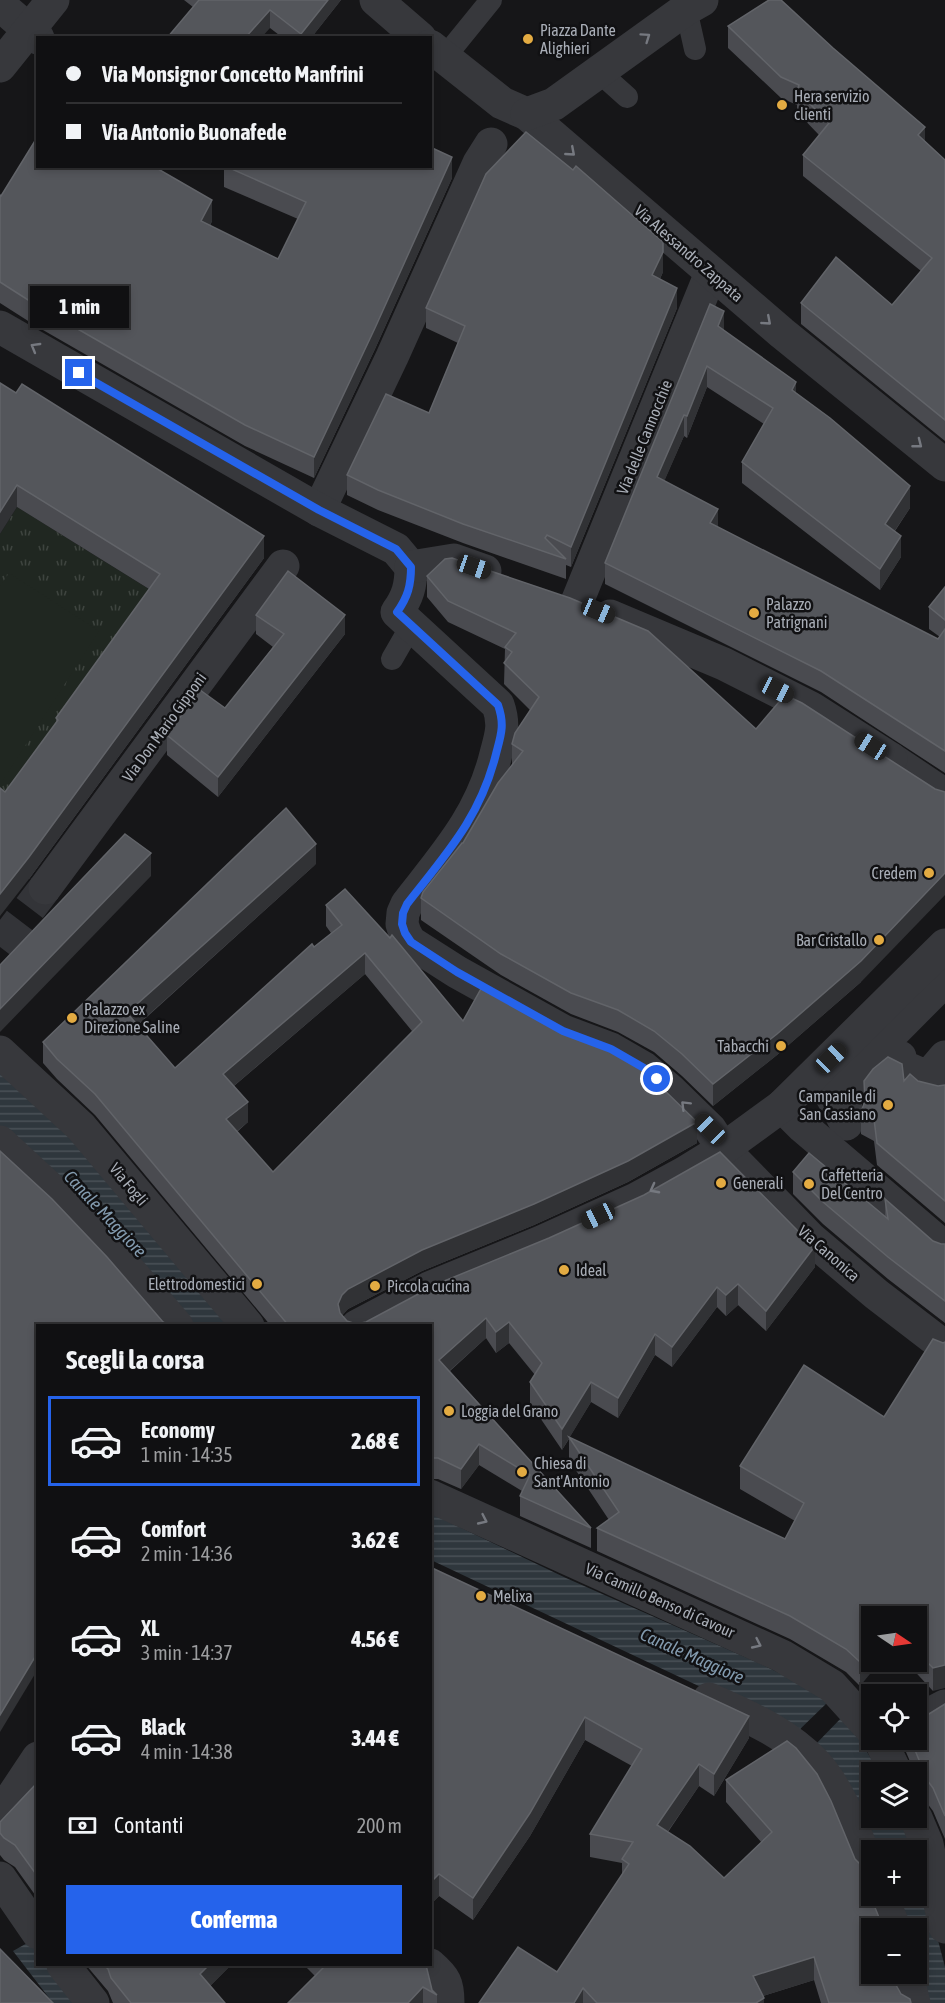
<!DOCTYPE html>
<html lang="it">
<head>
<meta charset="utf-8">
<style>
  body { margin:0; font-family:"Asap Condensed",sans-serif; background:#19191b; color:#f1f3f6; height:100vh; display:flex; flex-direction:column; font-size:22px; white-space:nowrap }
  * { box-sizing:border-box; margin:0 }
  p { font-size:20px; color:#9c9d9f }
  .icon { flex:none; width:33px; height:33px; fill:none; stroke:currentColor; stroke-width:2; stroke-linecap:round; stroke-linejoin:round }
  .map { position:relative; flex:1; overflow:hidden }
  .panel { position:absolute; left:36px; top:1324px; width:396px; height:642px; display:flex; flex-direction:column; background:#101012; border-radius:0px; box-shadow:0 3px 9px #0003,0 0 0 2px #303032 }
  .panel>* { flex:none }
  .banner { position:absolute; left:36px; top:36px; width:396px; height:132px; border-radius:0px; box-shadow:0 3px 9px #0003,0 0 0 2px #303032; display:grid; align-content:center; height:132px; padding:0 30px; background:#101012 }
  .needle { width:39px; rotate:103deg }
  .fabs { position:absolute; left:861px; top:1606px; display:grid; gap:12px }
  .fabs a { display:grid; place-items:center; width:66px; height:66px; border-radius:0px; background:#101012; box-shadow:0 3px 9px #0003,0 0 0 2px #303032; font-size:30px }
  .end { position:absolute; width:27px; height:27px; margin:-14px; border:8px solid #2563eb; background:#fff; box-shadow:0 0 0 3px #fff }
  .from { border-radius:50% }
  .bubble { position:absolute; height:42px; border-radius:0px; background:#101012; box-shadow:0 3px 9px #0003,0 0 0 2px #303032; font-size:20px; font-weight:800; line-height:42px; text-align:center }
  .car { position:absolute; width:18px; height:36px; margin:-18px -9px; border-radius:8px; box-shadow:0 0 4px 2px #0007; background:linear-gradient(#222 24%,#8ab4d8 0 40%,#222 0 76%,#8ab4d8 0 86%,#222 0) }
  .banner b { display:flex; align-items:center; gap:21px; height:57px; font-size:22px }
  .banner b+b { border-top:2px solid #303032 }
  .banner i { width:15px; height:15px; background:#f1f3f6 }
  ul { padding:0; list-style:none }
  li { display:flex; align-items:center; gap:18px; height:90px; margin:0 12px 9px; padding:0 18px; border:3px solid transparent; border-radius:0px }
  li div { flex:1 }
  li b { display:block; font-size:22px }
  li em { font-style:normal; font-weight:800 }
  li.on { border-color:#2563eb }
  li>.icon { width:54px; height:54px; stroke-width:1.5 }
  h2 { padding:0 30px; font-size:27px; line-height:72px }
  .pay { display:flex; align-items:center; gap:15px; height:66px; padding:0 30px; font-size:22px }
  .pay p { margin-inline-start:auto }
  .button { display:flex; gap:12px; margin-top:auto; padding:12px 30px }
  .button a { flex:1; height:69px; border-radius:0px; background:#2563eb; color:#fff; font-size:24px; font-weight:800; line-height:69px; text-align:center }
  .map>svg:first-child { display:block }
  .grass { fill:url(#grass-tufts) }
  .park { fill:#202721 }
  .water { fill:url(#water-rules) }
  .pier { fill:#161618 }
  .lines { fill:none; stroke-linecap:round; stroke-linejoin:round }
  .pedestrian-tunnel { stroke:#333438; stroke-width:33; stroke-dasharray:33 16; stroke-linecap:butt }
  .service { stroke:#37383c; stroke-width:22 }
  .pedestrian { stroke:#37383c; stroke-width:33 }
  .minor { stroke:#37383c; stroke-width:33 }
  .wall { fill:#4a4b50; fill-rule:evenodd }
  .shaded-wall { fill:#313235 }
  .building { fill:#54565b; stroke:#626469; stroke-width:1.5; fill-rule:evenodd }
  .oneway { stroke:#767980 }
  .route { stroke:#2563eb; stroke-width:8 }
  .poi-dot { fill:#e3ab42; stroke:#111113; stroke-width:2 }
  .labels { text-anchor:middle; stroke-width:5; stroke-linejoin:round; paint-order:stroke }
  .poi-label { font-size:16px; fill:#a9aeb7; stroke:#111113; text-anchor:start }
  .street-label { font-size:16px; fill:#a9aeb7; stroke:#111113 }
  .water-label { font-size:18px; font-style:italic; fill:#839baf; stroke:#111113 }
</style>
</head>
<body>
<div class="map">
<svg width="945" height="2003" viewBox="0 0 945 2003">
  <defs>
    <pattern id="grass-tufts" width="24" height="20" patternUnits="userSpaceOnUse" patternTransform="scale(1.5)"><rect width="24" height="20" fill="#202721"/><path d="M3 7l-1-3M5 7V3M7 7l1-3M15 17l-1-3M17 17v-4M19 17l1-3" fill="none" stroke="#3e443f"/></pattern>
    <pattern id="water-rules" width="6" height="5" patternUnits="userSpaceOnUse" patternTransform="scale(1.5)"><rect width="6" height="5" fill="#2f373d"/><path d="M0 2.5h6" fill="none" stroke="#4a5157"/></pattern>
  </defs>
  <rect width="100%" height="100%" fill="#161618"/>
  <path class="grass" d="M17 507 160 596 0 810V534Z"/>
  <path class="park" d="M9 573 99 631 3 780 0 778V586Z"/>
  <g class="water">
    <path d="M0 1064 54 1113 226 1324 223 1326H188L0 1129Z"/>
    <path d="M430 1513 566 1578 763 1665 801 1684 826 1701 851 1726 880 1773H872V1818H901L914 1851H876L722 1697 431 1560Z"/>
    <path d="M917 1860 945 1967V2003H921L916 1974V1929H901L892 1896H916Z"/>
    <path d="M29 1942 37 1952 38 1965H47L77 2003H53L13 1951Z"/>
  </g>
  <path class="pier" d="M830 1700 845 1714 812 1748 795 1734Z"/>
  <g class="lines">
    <path class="pedestrian-tunnel" d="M0 947 45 888"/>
    <g class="service">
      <path d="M686 9 695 49"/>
      <path d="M444 58 491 0"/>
      <path d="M598 71 627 97"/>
      <path d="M392 659 411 626"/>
    </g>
    <g class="pedestrian">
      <path d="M319 510 392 357 479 163 491 144"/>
      <path d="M577 602 711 273"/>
      <path d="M891 759 945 795"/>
      <path d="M45 888 283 566"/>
      <path d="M945 980 831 1095 846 1124 845 1090 852 1089 860 1077 873 1069 872 1060 900 1057V1065L916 1072 927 1087 941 1089 928 1077 945 1057"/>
      <path d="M0 1052 81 1127 248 1326"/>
      <path d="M0 1142 65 1202 121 1261 177 1326"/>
      <path d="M723 1149 810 1238 876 1294 945 1347"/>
      <path d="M709 1699C746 1716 786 1732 815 1763 841 1790 857 1839 872 1874"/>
      <path d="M0 1878 38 1933"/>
      <path d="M881 1896 895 1929"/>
      <path d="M63 1965 93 2003"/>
      <path d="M430 1965C445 1978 448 1983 448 2003"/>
      <path d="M907 1974 914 2003"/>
    </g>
    <g class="minor">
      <path d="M376 0 420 38"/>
      <path d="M0 5 38 38"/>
      <path d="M430 46 502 103 527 114 782 333 945 465"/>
      <path d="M0 66 53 0"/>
      <path d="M527 114 554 104 686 9 702 0"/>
      <path d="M0 327 319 510 396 549 411 567"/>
      <path d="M411 567C411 585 408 597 397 612L498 705C505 725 501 735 496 754 481 816 445 855 407 904L403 913 402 924 405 933 410 942 457 972 563 1031 611 1049 644 1068 670 1090 710 1129 723 1149"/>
      <path d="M411 567 454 560 485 571"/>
      <path d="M610 616 724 664 811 708 891 759"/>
      <path d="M782 1106 803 1127 945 1248"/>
      <path d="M357 1326 429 1288 541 1242 636 1199 684 1173 723 1149 782 1106 945 945"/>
      <path d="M430 1496 782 1656 832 1686 872 1730"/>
      <path d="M916 1721 945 1706"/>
      <path d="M880 1740 896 1773"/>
      <path d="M0 1815 38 1758"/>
      <path d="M916 1818 927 1844 945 1927"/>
    </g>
  </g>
  <g class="wall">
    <path d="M184 0H341L311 38H283L270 28 193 7Z"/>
    <path d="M728 26 925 141 945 160V441L801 324V303L892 305 921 271 803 176V155L819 135 797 112V105L781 98 728 48Z"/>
    <path d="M224 166H430L452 178 375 349 314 478 245 446 36 326 0 303V195L212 221 210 226 278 259 298 219 224 187Z"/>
    <path d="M663 272 660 279 677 308 571 567 566 565V579L463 543 378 510 347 495V475L429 413 458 343 426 328V308Z"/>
    <path d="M724 331 796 393 910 508 895 531 901 557 880 590 742 483V462L764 424 707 387 687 438 684 436 664 481 718 527 938 639 940 637 929 629V607L945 587V773L821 692 605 584V563Z"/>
    <path d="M0 383 264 558 29 879 5 792 56 723V718L149 589 17 507Z"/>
    <path d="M445 559 861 982 777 1055 713 1106 682 1076 654 1052 618 1032 571 1014 501 975 421 920V898L463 843 512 765V744L530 710 504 684 505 649 448 622 427 597V576Z"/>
    <path d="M256 615 345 634 218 797 167 755V735L225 708 273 647 256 634Z"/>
    <path d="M316 864 138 1025 175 1068 331 933 326 926V905L463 1021 697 1143 628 1182 534 1225 422 1271 348 1309 342 1315 347 1321 356 1324 815 1267 766 1331 738 1305 726 1316 717 1307 672 1367 655 1355 618 1418 591 1402 569 1438 785 1539 795 1521 740 1489V1466L884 1417 933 1339V1691L906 1662H916V1617H872L860 1686 846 1672 790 1639 597 1551V1528L609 1520 569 1460V1439L562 1450 530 1403V1382L535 1375 509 1343 496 1353 486 1338 450 1371 591 1528V1548L520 1516V1496L522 1491 479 1465 461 1489 438 1479H430V1326H271L95 1115 57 1079 43 1063V1042ZM365 974 412 1031 273 1172 237 1132 248 1122 234 1086Z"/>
    <path d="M864 1081H918L938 1086 945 1085V1223L877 1165 874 1141 861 1134V1112L864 1103Z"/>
    <path d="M793 1172 885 1216V1199L933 1241 941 1244H945V1323L888 1279 823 1224 793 1194Z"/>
    <path d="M430 1567 749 1738 714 1796 699 1786 668 1832 724 1878 762 1843 726 1802V1780L864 1881 896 1985 901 1994 911 2003H821L814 1980 763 1996 764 2003H479L557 1972 622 1875V1863L590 1857V1834L632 1766 585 1740 530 1836 473 1920 439 1896 430 1905Z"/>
    <path d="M945 1704V1839L933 1811 927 1803 916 1777V1773H915L906 1752V1740H916Z"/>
    <path d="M38 1782V1899L15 1867 4 1860 0 1855V1822Z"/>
    <path d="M86 1965H231L210 1986 225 2003H113L108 1991Z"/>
    <path d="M304 1965H426L432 1990 437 1995V2003H288L315 1976Z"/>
  </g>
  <g class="shaded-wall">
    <path d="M328 0H341L311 38H301V34Z"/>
    <path d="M270 10V28L261 38H245Z"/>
    <path d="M925 127V148L918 135Z"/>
    <path d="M452 157V178L375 349 314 478V457Z"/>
    <path d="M212 200V221L201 242V221Z"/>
    <path d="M663 252V272L652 295V275Z"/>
    <path d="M677 288V308L571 567V547Z"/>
    <path d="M724 311V333L718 326Z"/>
    <path d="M707 366V387L687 438V416Z"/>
    <path d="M796 382V404L792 390Z"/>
    <path d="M684 415V436L657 498V477Z"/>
    <path d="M17 485V507L0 534V512Z"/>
    <path d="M910 486V508L885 545V524Z"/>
    <path d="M718 509V530L710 523Z"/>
    <path d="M264 536V558L29 879 0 916V894Z"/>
    <path d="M901 536V557L880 590V569Z"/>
    <path d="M345 615V634L218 797V777Z"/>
    <path d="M316 844V864L127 1034V1013Z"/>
    <path d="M151 853V876L0 1032V1009Z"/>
    <path d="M945 873V895L861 982 777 1055 713 1106V1084Z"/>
    <path d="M365 953V974L223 1095V1074Z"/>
    <path d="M248 1102V1122L226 1140V1119Z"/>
    <path d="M697 1122V1143L628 1182 534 1225 422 1271 348 1309 342 1316 338 1325V1304L342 1295 348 1289 422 1250Z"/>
    <path d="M815 1246V1267L766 1331V1311Z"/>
    <path d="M738 1284V1305L726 1316V1295Z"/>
    <path d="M717 1287V1307L672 1367V1347Z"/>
    <path d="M486 1318V1338L439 1380V1360Z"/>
    <path d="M509 1322V1343L496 1353V1332Z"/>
    <path d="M655 1334V1355L618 1418V1398Z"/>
    <path d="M591 1382V1402L562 1450V1429Z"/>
    <path d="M479 1444V1465L461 1489V1469Z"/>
    <path d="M872 1649V1662H880L860 1686V1662Z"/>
    <path d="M38 1652V1669L0 1732V1715Z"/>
    <path d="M945 1665V1688L933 1691V1668Z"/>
    <path d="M749 1716V1738L714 1796V1774Z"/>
    <path d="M585 1717V1740L530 1836 473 1920V1898Z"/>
    <path d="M699 1764V1786L657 1847V1825Z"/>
    <path d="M439 1874V1896L430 1905V1883Z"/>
    <path d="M814 1957V1980L753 1999V1976Z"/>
    <path d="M209 1965H231L200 1996V1974Z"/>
    <path d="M423 1987V2003H408Z"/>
    <path d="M583 1988V2003H574Z"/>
    <path d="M764 1998V2003H756Z"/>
  </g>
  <g class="building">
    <path d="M199 0H328L301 34 270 10 245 38H167Z"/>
    <path d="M769 0H781L833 48 925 127 918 135 945 160V420L801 303 836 257 892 305 932 258 803 155 829 123 797 91 799 85 781 77 728 26Z"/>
    <path d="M526 132 573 170 576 166 663 242V252L652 275 677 288 571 547 547 535 545 538 566 559 463 524 378 490 347 475 386 394 429 413 465 326 426 308 486 174Z"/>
    <path d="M38 136V166H153L212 200 201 221 278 259 306 202 225 166H430V147L452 157 375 328 314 457 245 425 36 305 0 282V195L1 196Z"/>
    <path d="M710 304 724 311 718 326 796 382 792 390 830 418 910 486 885 524 901 536 880 569 742 462 773 408 707 366 687 416 684 415 657 477 718 509 710 523 938 639 945 629V751L821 671 605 563Z"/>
    <path d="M0 383 16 393 22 384 264 536 29 857 0 894V788L5 792 58 720 56 718 160 574 17 485 0 512Z"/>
    <path d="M452 558 570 598 648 631 756 729 785 695 802 703 935 789 945 792V873L861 961 777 1034 713 1084 682 1054 654 1031 618 1010 571 993 501 954 421 898 423 892 462 843H463L498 783 523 751 512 744 515 733 539 697 504 663 512 652 505 647 516 633 448 601 427 576 445 559Z"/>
    <path d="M288 571 345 615 218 777 167 735 200 690 225 708 284 634 256 615Z"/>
    <path d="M945 587V620L929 607Z"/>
    <path d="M286 808 316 844 127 1013 175 1068 312 944 314 947 342 925 326 905 345 889 390 938 392 935 463 1021 482 987 554 1027 603 1045 633 1063 657 1083 697 1122 628 1161 534 1204 422 1250 348 1289 342 1295 338 1304 340 1313 347 1321 356 1324 366 1322 437 1284 549 1238 644 1195 720 1152 797 1230 815 1246 766 1311 738 1284 726 1295 717 1287 672 1347 655 1334 618 1398 591 1382 562 1429 530 1382 542 1363 509 1322 496 1332 486 1318 439 1360 591 1528 520 1496 530 1475 479 1444 461 1469 438 1458H430V1326H289L95 1094 57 1059 43 1042ZM365 953 422 1022 273 1172 226 1119 248 1102 223 1074Z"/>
    <path d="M125 834 151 853 0 1009V965Z"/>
    <path d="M888 1057 902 1064 904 1081 910 1074 918 1081 938 1086 945 1085V1201L877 1143 874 1119 861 1112 865 1101 864 1081 873 1069Z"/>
    <path d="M0 1151 52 1199 107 1257 163 1322 170 1326H38V1652L0 1715Z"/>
    <path d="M809 1153 888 1219 885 1199 933 1241 941 1244H945V1301L888 1257 823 1202 793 1172Z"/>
    <path d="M933 1339 943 1343 945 1342V1665L933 1668 916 1651V1617H872V1649L860 1662 846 1649 790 1616 597 1528 619 1512 569 1437 785 1539 804 1503 740 1466 804 1365 884 1417Z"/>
    <path d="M430 1567 749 1716 714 1774 699 1764 657 1825 690 1846 724 1878 772 1832 726 1780 787 1741 796 1748 817 1774 831 1801 855 1859 864 1868V1880L878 1915 883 1929H872V1974H894L896 1985 901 1994 910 1999 911 2003H829L814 1957 753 1976 764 1998 756 2003H597L583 1988 574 2003H479L518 1947 557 1972 629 1864 622 1859 633 1842 590 1834 642 1749 585 1717 530 1813 473 1898 439 1874 430 1883Z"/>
    <path d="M945 1704V1816L933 1788 927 1780 911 1740H916V1722Z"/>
    <path d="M38 1782V1877L15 1845 4 1838 0 1833V1822Z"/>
    <path d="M0 1949 53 2003H0Z"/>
    <path d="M104 1965H209L200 1974 225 2003H131L111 1978 108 1969Z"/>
    <path d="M325 1965H426L432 1990 437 1995 423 1987 408 2003H288L325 1966Z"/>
  </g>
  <defs><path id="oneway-chevron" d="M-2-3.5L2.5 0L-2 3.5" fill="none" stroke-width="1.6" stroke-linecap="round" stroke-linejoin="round" transform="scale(1.5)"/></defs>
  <g class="oneway">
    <use href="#oneway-chevron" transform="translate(646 37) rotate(-35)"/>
    <use href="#oneway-chevron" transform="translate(571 152) rotate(41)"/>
    <use href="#oneway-chevron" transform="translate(767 321) rotate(41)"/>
    <use href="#oneway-chevron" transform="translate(35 347) rotate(-150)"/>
    <use href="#oneway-chevron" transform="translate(918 444) rotate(38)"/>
    <use href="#oneway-chevron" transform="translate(685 1105) rotate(-135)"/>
    <use href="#oneway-chevron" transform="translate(654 1189) rotate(152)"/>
    <use href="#oneway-chevron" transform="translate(483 1520) rotate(25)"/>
    <use href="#oneway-chevron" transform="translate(757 1644) rotate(25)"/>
  </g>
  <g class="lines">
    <path class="route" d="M79 373 319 510 396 549 411 567C411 585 408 597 397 612L498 705C505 725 501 735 496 754 480 818 446 854 407 904L403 913 402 924 405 933 411 942 457 972 563 1031 611 1049 644 1068 657 1079"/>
  </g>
  <g class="poi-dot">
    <circle cx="528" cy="39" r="6"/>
    <circle cx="782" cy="105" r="6"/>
    <circle cx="754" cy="613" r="6"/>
    <circle cx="929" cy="873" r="6"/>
    <circle cx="879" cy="940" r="6"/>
    <circle cx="72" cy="1018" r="6"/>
    <circle cx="781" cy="1046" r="6"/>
    <circle cx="888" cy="1105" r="6"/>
    <circle cx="721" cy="1183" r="6"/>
    <circle cx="809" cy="1184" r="6"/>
    <circle cx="564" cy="1270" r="6"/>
    <circle cx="257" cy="1284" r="6"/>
    <circle cx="375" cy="1286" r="6"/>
    <circle cx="449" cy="1411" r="6"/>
    <circle cx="522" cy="1472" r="6"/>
    <circle cx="481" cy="1596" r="6"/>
  </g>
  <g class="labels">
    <g class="poi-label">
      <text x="540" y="36">Piazza Dante<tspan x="540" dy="18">Alighieri</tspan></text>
      <text x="794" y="102">Hera servizio<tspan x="794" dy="18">clienti</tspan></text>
      <text x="766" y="610">Palazzo<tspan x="766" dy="18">Patrignani</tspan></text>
      <text x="917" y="879" text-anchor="end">Credem</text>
      <text x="867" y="946" text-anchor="end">Bar Cristallo</text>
      <text x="84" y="1015">Palazzo ex<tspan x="84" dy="18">Direzione Saline</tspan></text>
      <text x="769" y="1052" text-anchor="end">Tabacchi</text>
      <text x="876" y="1102" text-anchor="end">Campanile di<tspan x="876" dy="18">San Cassiano</tspan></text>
      <text x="821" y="1181">Caffetteria<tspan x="821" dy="18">Del Centro</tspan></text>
      <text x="733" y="1189">Generali</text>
      <text x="576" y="1276">Ideal</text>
      <text x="245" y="1290" text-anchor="end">Elettrodomestici</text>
      <text x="387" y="1292">Piccola cucina</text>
      <text x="461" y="1417">Loggia del Grano</text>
      <text x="534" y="1469">Chiesa di<tspan x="534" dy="18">Sant'Antonio</tspan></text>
      <text x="493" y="1602">Melixa</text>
    </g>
    <g class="street-label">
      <text transform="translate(689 253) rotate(41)" y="6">Via Alessandro Zappata</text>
      <text transform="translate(644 437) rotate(-68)" y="6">Via delle Cannocchie</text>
      <text transform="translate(164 727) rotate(-54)" y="6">Via Don Mario Gipponi</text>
      <text transform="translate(129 1184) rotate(50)" y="6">Via Fogli</text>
      <text transform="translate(829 1253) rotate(41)" y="6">Via Canonica</text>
      <text transform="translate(660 1600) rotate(24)" y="6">Via Camillo Benso di Cavour</text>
    </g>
    <g class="water-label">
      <text transform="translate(105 1214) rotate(47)" y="6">Canale Maggiore</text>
      <text transform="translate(692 1656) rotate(24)" y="6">Canale Maggiore</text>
    </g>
  </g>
</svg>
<div class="fabs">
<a><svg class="needle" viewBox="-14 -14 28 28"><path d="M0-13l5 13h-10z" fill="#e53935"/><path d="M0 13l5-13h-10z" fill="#9c9d9f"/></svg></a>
<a><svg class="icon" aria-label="locate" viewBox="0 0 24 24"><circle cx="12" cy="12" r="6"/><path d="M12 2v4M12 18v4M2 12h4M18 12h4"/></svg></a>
<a><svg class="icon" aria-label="layers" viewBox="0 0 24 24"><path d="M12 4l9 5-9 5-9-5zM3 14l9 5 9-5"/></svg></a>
<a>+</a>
<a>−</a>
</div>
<i class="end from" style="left:657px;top:1079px"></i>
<i class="end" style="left:79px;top:373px"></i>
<div class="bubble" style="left:30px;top:286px;width:99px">1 min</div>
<i class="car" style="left:474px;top:567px;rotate:109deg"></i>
<i class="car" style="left:598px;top:611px;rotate:113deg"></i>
<i class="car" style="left:777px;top:690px;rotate:117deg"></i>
<i class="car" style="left:871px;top:746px;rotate:302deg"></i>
<i class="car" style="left:831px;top:1058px;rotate:46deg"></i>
<i class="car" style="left:710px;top:1129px;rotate:315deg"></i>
<i class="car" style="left:598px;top:1216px;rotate:245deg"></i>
<div class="banner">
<b><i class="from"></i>Via Monsignor Concetto Manfrini</b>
<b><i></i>Via Antonio Buonafede</b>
</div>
<section class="panel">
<h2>Scegli la corsa</h2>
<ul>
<li class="on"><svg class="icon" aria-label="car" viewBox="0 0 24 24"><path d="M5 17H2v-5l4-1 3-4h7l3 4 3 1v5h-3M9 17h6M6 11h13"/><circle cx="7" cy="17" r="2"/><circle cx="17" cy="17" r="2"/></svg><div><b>Economy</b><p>1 min · 14:35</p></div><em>2.68 €</em></li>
<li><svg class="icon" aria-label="car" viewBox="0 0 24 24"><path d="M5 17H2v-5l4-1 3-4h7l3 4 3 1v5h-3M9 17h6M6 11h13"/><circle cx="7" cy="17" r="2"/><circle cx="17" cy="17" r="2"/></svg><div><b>Comfort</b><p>2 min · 14:36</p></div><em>3.62 €</em></li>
<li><svg class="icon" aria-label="car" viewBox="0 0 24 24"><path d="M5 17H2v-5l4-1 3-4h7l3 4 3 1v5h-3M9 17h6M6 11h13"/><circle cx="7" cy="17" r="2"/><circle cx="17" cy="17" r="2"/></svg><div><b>XL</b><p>3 min · 14:37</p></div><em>4.56 €</em></li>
<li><svg class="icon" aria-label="car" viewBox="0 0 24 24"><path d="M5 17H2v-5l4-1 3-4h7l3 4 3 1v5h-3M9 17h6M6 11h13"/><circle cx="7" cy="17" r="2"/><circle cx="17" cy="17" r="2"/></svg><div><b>Black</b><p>4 min · 14:38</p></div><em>3.44 €</em></li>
</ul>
<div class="pay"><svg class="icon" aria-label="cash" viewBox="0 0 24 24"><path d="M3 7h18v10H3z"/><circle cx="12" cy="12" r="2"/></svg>Contanti<p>200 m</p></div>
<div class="button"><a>Conferma</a></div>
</section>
</div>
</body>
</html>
